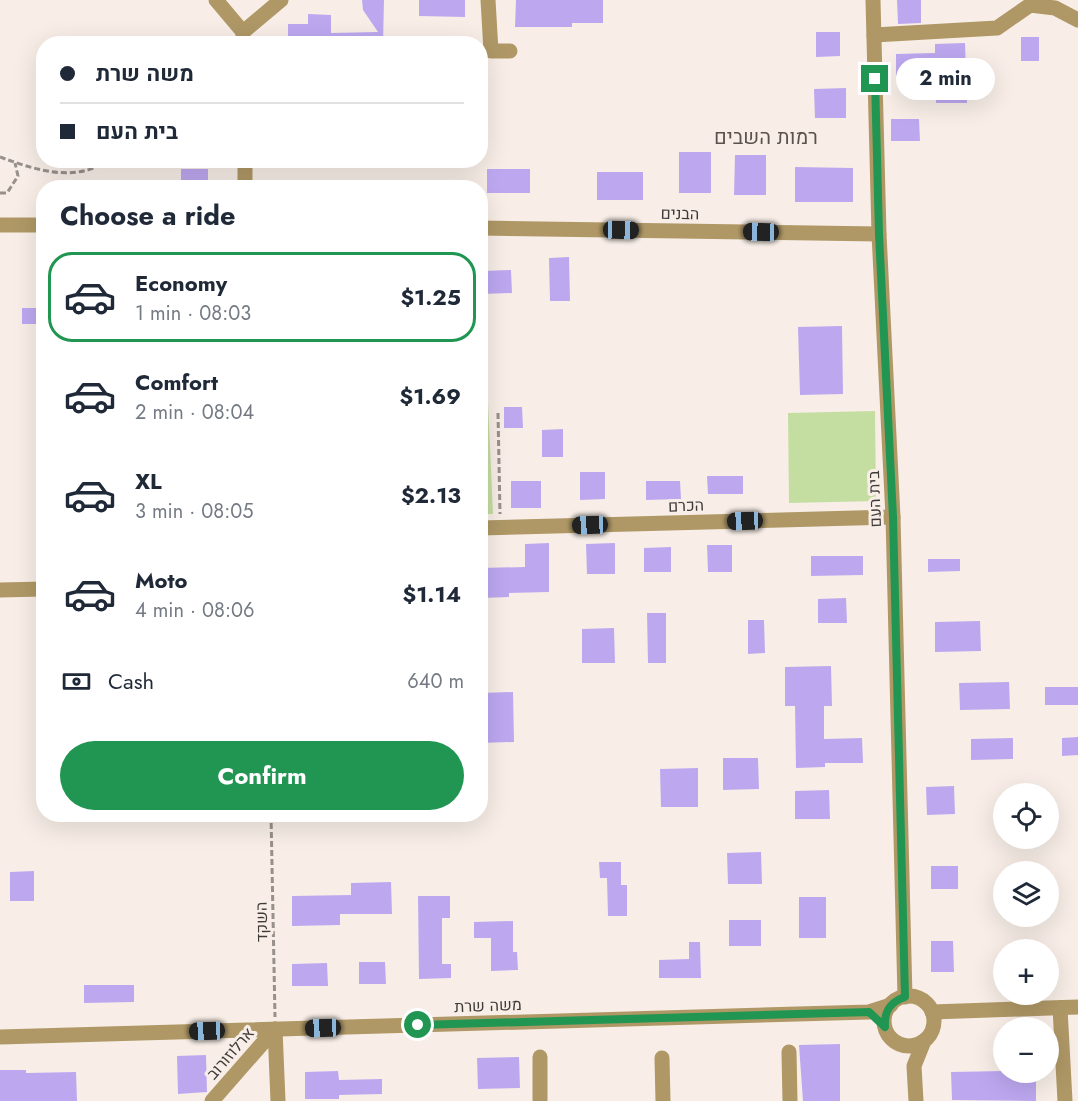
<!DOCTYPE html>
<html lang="en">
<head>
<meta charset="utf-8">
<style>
  body { margin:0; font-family:Jost,Heebo,sans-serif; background:#f6f6f7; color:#1f2937; height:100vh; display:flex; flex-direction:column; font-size:22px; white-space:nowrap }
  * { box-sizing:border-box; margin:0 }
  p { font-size:20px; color:#747a83 }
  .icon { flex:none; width:33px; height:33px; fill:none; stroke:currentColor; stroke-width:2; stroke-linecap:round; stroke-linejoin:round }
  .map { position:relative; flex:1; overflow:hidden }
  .drawer { position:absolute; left:36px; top:180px; width:452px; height:642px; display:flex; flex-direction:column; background:#fff; border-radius:24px; box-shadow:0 6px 24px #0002 }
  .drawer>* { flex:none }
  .banner { position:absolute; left:36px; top:36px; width:452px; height:132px; border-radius:24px; box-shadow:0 6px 24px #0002; display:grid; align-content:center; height:132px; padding:0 24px; background:#fff }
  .buttons { position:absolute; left:993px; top:783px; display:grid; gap:12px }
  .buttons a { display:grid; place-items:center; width:66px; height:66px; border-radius:50%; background:#fff; box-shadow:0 6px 24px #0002; font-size:30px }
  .end { position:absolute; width:27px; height:27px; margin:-14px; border:8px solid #209652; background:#fff; box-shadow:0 0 0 3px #fff }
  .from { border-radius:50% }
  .bubble { position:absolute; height:42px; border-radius:21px; background:#fff; box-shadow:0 6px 24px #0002; font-size:20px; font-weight:700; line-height:42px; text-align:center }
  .car { position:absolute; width:18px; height:36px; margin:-18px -9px; border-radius:8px; box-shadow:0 0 4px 2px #0007; background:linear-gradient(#222 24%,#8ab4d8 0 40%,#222 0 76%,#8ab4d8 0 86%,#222 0) }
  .banner b { display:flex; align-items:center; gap:21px; height:57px; font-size:22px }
  .banner b+b { border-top:2px solid #e0e1e3 }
  .banner i { width:15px; height:15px; background:#1f2937 }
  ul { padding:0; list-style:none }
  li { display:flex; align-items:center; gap:18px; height:90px; margin:0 12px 9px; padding:0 12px; border:3px solid transparent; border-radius:24px }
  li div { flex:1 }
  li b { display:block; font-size:22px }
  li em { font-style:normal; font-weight:700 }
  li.selected { border-color:#209652 }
  li>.icon { width:54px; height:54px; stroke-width:1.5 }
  h2 { padding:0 24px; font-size:27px; line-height:72px }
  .pay { display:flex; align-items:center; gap:15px; height:66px; padding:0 24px; font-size:22px }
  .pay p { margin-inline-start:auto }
  .primary-button { display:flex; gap:12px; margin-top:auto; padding:12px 24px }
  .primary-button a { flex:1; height:69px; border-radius:36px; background:#209652; color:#fff; font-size:24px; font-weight:700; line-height:69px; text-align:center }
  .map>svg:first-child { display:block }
  .green { fill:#c4dda0 }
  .building { fill:#bda8f0 }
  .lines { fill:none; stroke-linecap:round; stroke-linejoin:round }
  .path { stroke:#97908b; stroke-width:3; stroke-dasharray:6 3; stroke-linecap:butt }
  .minor { stroke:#af9866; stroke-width:15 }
  .route { stroke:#209652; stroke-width:8 }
  .labels { text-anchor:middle; stroke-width:6; stroke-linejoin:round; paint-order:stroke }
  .street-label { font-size:16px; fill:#3e3b38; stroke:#f8eee7 }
  .quarter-label { font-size:20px; fill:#5a524c; stroke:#f8eee7 }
</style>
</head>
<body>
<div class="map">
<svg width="1078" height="1101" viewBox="0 0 1078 1101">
  <rect width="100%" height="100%" fill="#f8eee7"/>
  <g class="green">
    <path d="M488 402 493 514H480V403Z"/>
    <path d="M875 411 876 501 789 503 788 413Z"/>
  </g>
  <g class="building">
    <path d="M362 0H384L383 44H288V24H308V14L331 15V33L378 32 363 10Z"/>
    <path d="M419 0H465V17L419 16Z"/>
    <path d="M516 0H603V23H572V27H515Z"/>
    <path d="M897 0H921V23L898 24Z"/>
    <path d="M816 32H840V56L816 57Z"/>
    <rect x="1021" y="37" width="18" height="24"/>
    <path d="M965 43 967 103H936V76H896V54L935 53V44Z"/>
    <path d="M846 88V118H815L814 89Z"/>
    <path d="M891 119H919L920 141H891Z"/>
    <rect x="679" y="152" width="32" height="41"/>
    <path d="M735 155H766V195H734Z"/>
    <path d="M795 167 853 168V202H795Z"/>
    <rect x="181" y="169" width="27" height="19"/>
    <rect x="487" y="169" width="43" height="24"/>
    <rect x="597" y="172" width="46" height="28"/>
    <path d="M569 257 570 301H550L549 258Z"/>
    <path d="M511 270 512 293 481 294V271Z"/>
    <rect x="22" y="308" width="22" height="16"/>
    <path d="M842 326 843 394 800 395 798 327Z"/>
    <path d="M504 407H522L523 428H504Z"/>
    <path d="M563 429V457H542V430Z"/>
    <path d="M580 472H605V499L580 500Z"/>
    <path d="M707 476H743V494H708Z"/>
    <rect x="511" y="481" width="30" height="27"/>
    <path d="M646 481H680L681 499 646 500Z"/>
    <path d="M549 543V592L509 593V597L482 598 480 568 525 567V544Z"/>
    <path d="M615 543V574H587L586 544Z"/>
    <path d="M707 545H732V572H708Z"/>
    <path d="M671 547V572H644V548Z"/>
    <path d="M811 556H863V575L811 576Z"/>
    <path d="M928 559H960V571L928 572Z"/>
    <path d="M846 598 847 623H818V599Z"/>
    <path d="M647 613H666V663H648Z"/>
    <path d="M748 620H764L765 653 748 654Z"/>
    <path d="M980 621 981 651 935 652V622Z"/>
    <path d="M614 628 615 663H582V629Z"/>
    <path d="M831 666 832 706H824V739L862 738 863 763H825V767L796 768 795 706H785V667Z"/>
    <path d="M1009 682 1010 709 960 710 959 683Z"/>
    <rect x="1045" y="687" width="33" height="18"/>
    <path d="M513 692 514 742 480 743V693Z"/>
    <path d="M1078 737V755L1062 756V738Z"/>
    <path d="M1013 738V759L971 760V739Z"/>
    <path d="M723 758H758L759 789 723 790Z"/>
    <path d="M698 768V807H661L660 769Z"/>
    <path d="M954 786 955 814 927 815 926 787Z"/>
    <path d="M829 790 830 819H795V791Z"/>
    <path d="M761 852 762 884H728L727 853Z"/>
    <path d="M599 862H621V885H627V916H608L607 878H600Z"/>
    <rect x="931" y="866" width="27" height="23"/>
    <path d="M34 871V901H10V872Z"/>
    <path d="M391 882 392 914H340V925L292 926V896L351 895V883Z"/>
    <path d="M418 896H450V918H442V964H451V978L419 979Z"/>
    <rect x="799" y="897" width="27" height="41"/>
    <rect x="729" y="920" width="32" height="26"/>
    <path d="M513 921V952H517L518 970 491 971V938H474V922Z"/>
    <path d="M931 941H953L954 972H931Z"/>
    <path d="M689 942H700L701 978H659V960L689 959Z"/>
    <path d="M359 962H385L386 984H359Z"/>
    <path d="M327 963 328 986H292V964Z"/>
    <path d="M84 985H134V1002L84 1003Z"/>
    <path d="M840 1044V1101H803L799 1045Z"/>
    <path d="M206 1055 207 1092 178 1094 177 1056Z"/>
    <path d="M519 1057 520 1088 478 1089 477 1058Z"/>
    <path d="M0 1070H26V1073L76 1072 77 1101H0Z"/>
    <path d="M338 1071 339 1080 382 1079V1094L339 1095V1099H305V1072Z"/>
    <path d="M1004 1071 1036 1072V1101L952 1100 951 1072Z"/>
  </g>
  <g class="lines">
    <g class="path">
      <path d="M0 157C33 169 75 184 108 160"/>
      <path d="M0 193H7L18 176 15 163"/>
      <path d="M498 413 500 514"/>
      <path d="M271 814 275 1017"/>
    </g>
    <g class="minor">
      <path d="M216 0 243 32"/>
      <path d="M488 0 491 51H510"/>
      <path d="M873 0 879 234 893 517 905 997"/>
      <path d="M874 35 997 28 1030 5 1055 8 1078 20"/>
      <path d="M243 44V32L281 0"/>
      <path d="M245 160V188"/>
      <path d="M0 225H44"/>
      <path d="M480 228 879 234"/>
      <path d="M480 528 893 517"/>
      <path d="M0 590 44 589"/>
      <circle cx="909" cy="1021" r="25"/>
      <path d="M1060 1008 1065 1101"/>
      <path d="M932 1012 1078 1007"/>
      <path d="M275 1029 278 1101"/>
      <path d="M0 1037 869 1012 891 1005"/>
      <path d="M789 1052 790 1101"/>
      <path d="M662 1058 663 1101"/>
      <path d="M212 1101 275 1029"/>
      <path d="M540 1101V1057"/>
      <path d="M916 1101 914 1066 924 1041"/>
    </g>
  </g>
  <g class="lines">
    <path class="route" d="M418 1025 869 1012 885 1027C884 1011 890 1002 905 997L893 517 879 234 875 79"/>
  </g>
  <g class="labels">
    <g class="street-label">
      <text transform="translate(680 213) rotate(1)" y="6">הבנים</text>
      <text transform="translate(874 499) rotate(-92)" y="6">בית העם</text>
      <text transform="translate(686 505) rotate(-2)" y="6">הכרם</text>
      <text transform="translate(261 922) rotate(-91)" y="6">השקד</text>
      <text transform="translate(488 1005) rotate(-2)" y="6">משה שרת</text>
      <text transform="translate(230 1053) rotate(-49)" y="6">ארלוזורוב</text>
    </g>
    <g class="quarter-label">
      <text x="766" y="144">רמות השבים</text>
    </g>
  </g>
</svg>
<div class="buttons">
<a><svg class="icon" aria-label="locate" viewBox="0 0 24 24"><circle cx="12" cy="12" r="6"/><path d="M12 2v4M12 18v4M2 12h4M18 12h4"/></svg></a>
<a><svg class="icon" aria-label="layers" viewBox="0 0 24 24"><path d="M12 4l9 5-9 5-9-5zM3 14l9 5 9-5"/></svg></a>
<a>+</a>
<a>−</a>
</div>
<i class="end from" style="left:418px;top:1025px"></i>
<i class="end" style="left:875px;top:79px"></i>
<div class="bubble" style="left:896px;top:58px;width:99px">2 min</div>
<i class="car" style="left:621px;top:230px;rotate:91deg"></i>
<i class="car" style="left:761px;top:232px;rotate:271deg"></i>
<i class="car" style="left:745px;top:521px;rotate:268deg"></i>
<i class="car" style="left:590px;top:525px;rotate:268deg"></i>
<i class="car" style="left:323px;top:1028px;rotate:268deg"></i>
<i class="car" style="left:207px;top:1031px;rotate:268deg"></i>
<div class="banner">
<b><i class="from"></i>משה שרת</b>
<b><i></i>בית העם</b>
</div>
<section class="drawer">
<h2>Choose a ride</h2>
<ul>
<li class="selected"><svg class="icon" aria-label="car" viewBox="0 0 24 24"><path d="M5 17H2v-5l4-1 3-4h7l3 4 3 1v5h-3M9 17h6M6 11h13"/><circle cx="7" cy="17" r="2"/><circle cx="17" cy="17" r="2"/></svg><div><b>Economy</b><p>1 min · 08:03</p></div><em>$1.25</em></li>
<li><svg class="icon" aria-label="car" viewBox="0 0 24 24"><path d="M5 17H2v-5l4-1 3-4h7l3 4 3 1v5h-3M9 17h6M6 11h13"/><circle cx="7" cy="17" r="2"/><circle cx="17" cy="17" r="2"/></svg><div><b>Comfort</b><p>2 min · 08:04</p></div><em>$1.69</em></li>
<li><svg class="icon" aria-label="car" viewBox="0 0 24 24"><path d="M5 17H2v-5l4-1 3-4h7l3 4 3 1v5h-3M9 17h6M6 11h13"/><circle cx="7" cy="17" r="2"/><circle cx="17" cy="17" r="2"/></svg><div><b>XL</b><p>3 min · 08:05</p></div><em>$2.13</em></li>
<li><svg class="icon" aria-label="car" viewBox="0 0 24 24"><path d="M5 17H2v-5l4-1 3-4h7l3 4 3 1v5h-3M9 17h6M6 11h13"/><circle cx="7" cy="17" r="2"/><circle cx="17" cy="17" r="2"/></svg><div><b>Moto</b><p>4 min · 08:06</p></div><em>$1.14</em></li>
</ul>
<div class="pay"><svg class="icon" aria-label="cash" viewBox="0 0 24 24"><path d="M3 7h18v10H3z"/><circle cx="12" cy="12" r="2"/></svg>Cash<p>640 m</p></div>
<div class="primary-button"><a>Confirm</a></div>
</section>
</div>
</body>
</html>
